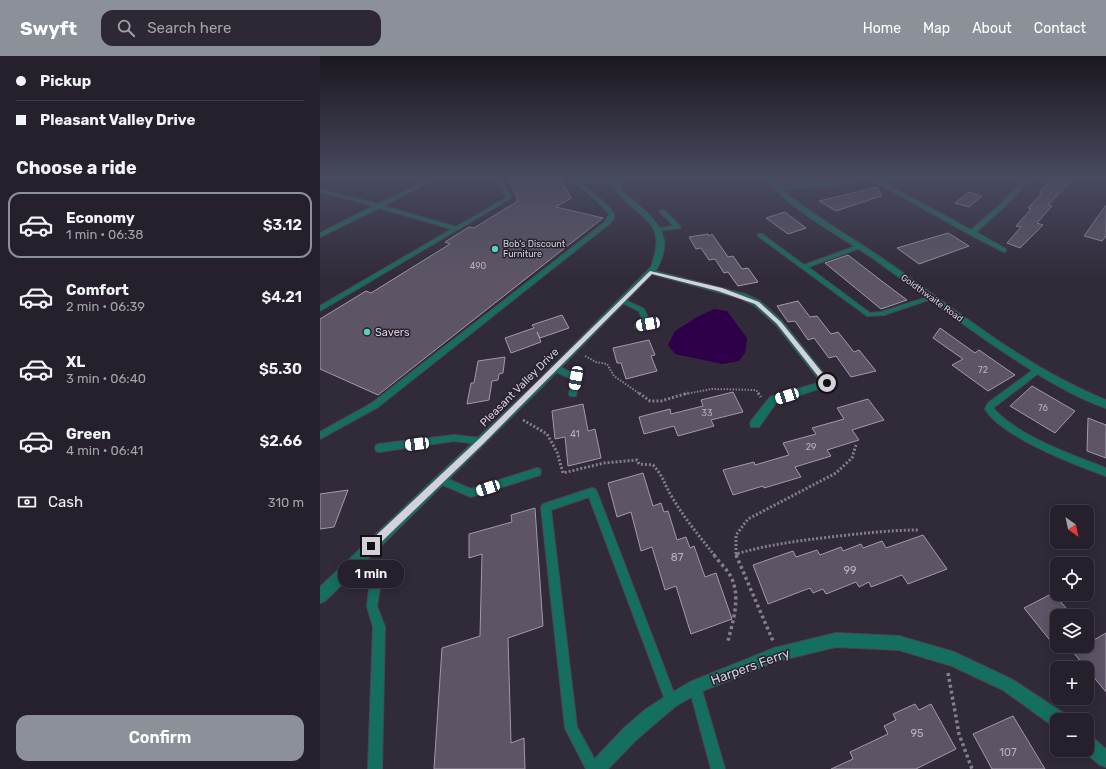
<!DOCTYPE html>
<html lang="en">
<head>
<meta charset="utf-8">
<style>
  body { margin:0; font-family:Rubik,sans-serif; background:#2d2833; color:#f1f3f6; height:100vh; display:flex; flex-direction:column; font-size:15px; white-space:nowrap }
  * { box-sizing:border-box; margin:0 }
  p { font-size:13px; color:#a3a3a9 }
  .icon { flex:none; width:22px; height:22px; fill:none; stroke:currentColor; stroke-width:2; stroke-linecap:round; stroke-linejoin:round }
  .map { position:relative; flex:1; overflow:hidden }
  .side { display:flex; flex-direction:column; background:#25202b; width:320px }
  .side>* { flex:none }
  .guide { display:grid; align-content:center; height:88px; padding:0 16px; background:#25202b }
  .needle { width:26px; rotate:147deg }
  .buttons { position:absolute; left:730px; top:449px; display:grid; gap:8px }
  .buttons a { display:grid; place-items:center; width:44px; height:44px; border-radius:8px; background:#25202b; box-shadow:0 2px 10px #0003,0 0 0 1px #423e47; font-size:20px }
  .end { position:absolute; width:18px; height:18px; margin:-9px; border:5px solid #d5d0da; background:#111; box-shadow:0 0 0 2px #111 }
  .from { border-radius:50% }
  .bubble { position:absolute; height:28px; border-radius:12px; background:#25202b; box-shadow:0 2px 10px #0003,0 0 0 1px #423e47; font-size:13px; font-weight:600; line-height:28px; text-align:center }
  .car { position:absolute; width:12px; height:24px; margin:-12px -6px; border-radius:5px; box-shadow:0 0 3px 1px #0007; background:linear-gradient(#fff 24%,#345 0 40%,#fff 0 76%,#345 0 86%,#fff 0) }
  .guide b { display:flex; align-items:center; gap:14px; height:38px; font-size:15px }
  .guide b+b { border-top:1px solid #423e47 }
  .guide i { width:10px; height:10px; background:#f1f3f6 }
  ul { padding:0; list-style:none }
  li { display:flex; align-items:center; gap:12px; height:66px; margin:0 8px 6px; padding:0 8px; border:2px solid transparent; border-radius:12px }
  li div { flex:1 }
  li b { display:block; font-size:15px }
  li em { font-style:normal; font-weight:600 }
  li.active { border-color:#8c9099 }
  li>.icon { width:36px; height:36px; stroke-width:1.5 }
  h2 { padding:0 16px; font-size:18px; line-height:48px }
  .pay { display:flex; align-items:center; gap:10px; height:44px; padding:0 16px; font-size:15px }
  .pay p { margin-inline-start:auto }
  .action { display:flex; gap:8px; margin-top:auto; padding:8px 16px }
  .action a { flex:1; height:46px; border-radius:12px; background:#8c9099; color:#fff; font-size:16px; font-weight:600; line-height:46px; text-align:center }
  header { display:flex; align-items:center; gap:24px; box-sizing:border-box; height:56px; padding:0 20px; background:#8c9099; color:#fff }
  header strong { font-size:19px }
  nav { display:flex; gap:22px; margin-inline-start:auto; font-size:14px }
  .search { width:280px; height:36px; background:#2d2833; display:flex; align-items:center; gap:10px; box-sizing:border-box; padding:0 14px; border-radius:12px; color:#a3a3a9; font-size:15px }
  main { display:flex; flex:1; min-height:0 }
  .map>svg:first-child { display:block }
  .water { fill:#2e004a }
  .building { fill:#5d5566; stroke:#a299ab }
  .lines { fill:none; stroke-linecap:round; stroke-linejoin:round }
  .service-casing { stroke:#4b4553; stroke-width:2 }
  .minor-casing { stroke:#4b4553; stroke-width:2 }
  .path-far2 { stroke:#857f8c; stroke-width:2; stroke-dasharray:1.5 1.5; stroke-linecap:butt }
  .path-far1 { stroke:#857f8c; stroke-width:3; stroke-dasharray:2 2; stroke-linecap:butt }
  .path { stroke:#857f8c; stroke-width:3.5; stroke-dasharray:3 3; stroke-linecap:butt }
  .service { fill:#156f61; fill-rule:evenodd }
  .minor { fill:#156f61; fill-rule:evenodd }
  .route { fill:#d5d0da }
  .poi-dot { fill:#5dceb9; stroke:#27202e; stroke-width:1.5 }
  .labels { text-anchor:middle; stroke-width:3; stroke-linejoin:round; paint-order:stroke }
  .far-poi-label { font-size:9px; fill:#d5d0da; stroke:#27202e; text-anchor:start }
  .number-label { font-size:9px; fill:#b7b1bd }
  .far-street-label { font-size:9px; fill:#d5d0da; stroke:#27202e }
  .poi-label { font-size:11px; fill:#d5d0da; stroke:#27202e; text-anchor:start }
  .street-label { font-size:11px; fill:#d5d0da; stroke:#27202e }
  .near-number-label { font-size:11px; fill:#b7b1bd }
  .near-street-label { font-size:13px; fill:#d5d0da; stroke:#27202e }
</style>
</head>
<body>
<header>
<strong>Swyft</strong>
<div class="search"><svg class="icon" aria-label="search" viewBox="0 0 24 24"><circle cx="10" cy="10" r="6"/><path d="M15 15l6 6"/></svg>Search here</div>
<nav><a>Home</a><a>Map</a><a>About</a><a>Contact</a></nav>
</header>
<main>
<section class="side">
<div class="guide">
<b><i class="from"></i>Pickup</b>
<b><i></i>Pleasant Valley Drive</b>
</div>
<h2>Choose a ride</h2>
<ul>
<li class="active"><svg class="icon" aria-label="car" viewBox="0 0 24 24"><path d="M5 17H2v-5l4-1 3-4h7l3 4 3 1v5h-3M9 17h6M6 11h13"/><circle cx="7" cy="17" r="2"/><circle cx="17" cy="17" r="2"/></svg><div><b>Economy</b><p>1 min · 06:38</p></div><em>$3.12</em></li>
<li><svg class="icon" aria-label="car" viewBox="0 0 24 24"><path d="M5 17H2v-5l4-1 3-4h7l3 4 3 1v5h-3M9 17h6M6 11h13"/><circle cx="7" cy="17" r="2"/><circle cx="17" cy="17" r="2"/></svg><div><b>Comfort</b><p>2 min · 06:39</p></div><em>$4.21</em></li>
<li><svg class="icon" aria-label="car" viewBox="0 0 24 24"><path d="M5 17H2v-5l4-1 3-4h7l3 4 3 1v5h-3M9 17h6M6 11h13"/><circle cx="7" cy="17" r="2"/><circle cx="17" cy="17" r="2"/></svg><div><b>XL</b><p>3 min · 06:40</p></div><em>$5.30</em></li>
<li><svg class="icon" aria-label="car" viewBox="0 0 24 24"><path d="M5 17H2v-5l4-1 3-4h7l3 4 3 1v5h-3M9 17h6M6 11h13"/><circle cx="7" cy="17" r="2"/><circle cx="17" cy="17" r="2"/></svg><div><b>Green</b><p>4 min · 06:41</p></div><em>$2.66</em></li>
</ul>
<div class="pay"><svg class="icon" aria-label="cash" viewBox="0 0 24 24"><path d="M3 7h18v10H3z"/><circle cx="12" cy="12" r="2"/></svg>Cash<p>310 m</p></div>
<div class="action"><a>Confirm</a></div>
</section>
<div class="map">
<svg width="786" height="713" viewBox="0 0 786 713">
  <rect width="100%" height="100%" fill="#312a39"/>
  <path class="water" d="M394 253 407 255 427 282 425 297 419 305 402 308 355 298 348 289 355 275 377 261Z"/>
  <g class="building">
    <path d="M189 122H240L251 142 236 151 283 162 58 339 0 313V263L46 235 51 237 130 188 125 186 149 171 154 172 198 145Z"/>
    <path d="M734 122H754L728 149 732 150 717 167 723 169 700 192 687 187 701 171 696 170 711 153 708 152 722 137 719 136Z"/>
    <path d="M558 131 561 140 516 155 499 145Z"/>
    <path d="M649 136 662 140 649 151 635 147Z"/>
    <path d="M786 149V180L782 185 764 180Z"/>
    <path d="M465 156 470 160 486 172 468 178 446 162Z"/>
    <path d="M628 177 649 190 599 208 577 192Z"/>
    <path d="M388 178 389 180 392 178 408 201 413 200 422 213 428 212 438 226 418 230 408 216 404 217 395 203 389 204 381 192 376 193 369 181Z"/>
    <path d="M528 199 563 226 587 244 561 253 505 207Z"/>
    <path d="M478 245 490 261 497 260 511 278 518 276 534 296 539 294 556 315 531 321 516 300 509 302 494 282 488 284 475 265 468 266 457 250Z"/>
    <path d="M242 259 249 272 220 282 217 276 221 286 191 297 185 282 214 272 212 269Z"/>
    <path d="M620 272 655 297 659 294 695 319 668 335 632 309 643 303 613 282Z"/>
    <path d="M329 284 335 299 331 300 337 315 306 323 301 307H297L293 292Z"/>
    <path d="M185 301 183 317 179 318 178 324 172 325 169 344 147 348 151 327H154L158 305Z"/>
    <path d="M712 330 755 355 735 377 690 350Z"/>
    <path d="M413 336 423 356 391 364 394 370 358 380 354 370 324 378 319 361 350 353 351 358 383 350 381 344Z"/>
    <path d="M548 343 564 364 532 374 539 384 507 394 511 400 475 411 481 421 444 432 443 430 413 439 403 414 434 406 435 409 469 399 463 387 496 378 492 372 524 363 517 352Z"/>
    <path d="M263 348 268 375 275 373 281 402 248 410 245 381 235 383 232 355Z"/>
    <path d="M768 362 786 369V402L767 395Z"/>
    <path d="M323 417 333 450 341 447 344 456 348 455 357 484 366 481 370 492 374 490 385 521 396 517 412 563 371 578 356 530 345 534 332 491 321 495 311 456 297 461 288 427Z"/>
    <path d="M28 434 14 471 0 473V438Z"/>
    <path d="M215 452 223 570 188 582 191 687 204 682 205 713H114L122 592 160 580 162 498 149 502V478L192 466 191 459Z"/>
    <path d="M603 479 627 513 588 528 582 519 551 531 549 526 539 531 536 526 506 538 503 533 493 537 490 532 448 548 433 509 473 495 476 501 497 494 500 499 521 491 523 495 541 488 543 492 562 485 566 492Z"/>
    <path d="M733 537 753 560H737V593L704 552Z"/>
    <path d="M786 577V636L748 590H767V588Z"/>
    <path d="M595 648 599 654 611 648 636 693 596 713H511L533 703 530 696 568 678 564 670 576 664 573 658Z"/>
    <path d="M693 660 725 713H672L653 678Z"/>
  </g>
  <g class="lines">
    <defs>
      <g id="service">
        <path d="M79 122H95L87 124Z"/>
        <path d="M112 122H117L63 150 136 171 186 142 177 122H181L191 142 0 255V250L132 173 59 152 0 181V177L54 150 0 136V134L58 148Z"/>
        <path d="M251 122H256L259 125 279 123H301V125H279L262 128 285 147 294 158V162L289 168 58 351 0 383V376L52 347 285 166 289 158C279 144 262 134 251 122Z"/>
        <path d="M340 154H344L360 170V172L337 175V173L354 170 340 156Z"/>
        <path d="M438 178H442L484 209 539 189H543V191L488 211 550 257 561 256 611 240 614 242 564 259 547 260 438 180Z"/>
        <path d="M303 243 324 253 331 268 330 270 315 272V268L324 267 319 255 301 246V244Z"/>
        <path d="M235 309 259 320 260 322 256 340H250L249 338 252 323 232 314 231 312 232 310Z"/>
        <path d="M717 311 720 312 721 314 720 316 673 352C697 380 752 399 786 412V420C755 409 682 381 665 353L668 347Z"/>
        <path d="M134 379 161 382 164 383 165 385 164 387 161 388 134 385 59 396 56 395 55 392 56 389 59 388Z"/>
        <path d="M217 412 220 413 221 416 220 419 151 441 118 427 116 424 118 421 121 420 151 433Z"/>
        <path d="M272 432 275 433 277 436 357 645 355 649 351 651 347 649 269 441 231 454 257 671 280 713H266L245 672 221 451 223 448 226 447Z"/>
        <path d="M35 500 39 501 60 521 61 525 57 550 65 571 62 713H48L53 571 47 550 50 527 31 509 30 505 31 501Z"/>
        <path d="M375 625 379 627 381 631 405 713H391L369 631 371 627Z"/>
      </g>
      <g id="minor">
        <path d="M297 122H303L301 131 303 135C321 154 353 170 342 201 340 206 339 211 335 215L425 238 440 245 462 265 510 325 512 327 510 329 456 347 439 371H431L430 368 431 365 450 341 501 326 456 269 434 249 419 242 332 218 222 331 5 545 0 547V531L216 327 331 211C350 160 316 166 295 131Z"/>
        <path d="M445 122H451L458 129 511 127 537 122H548L511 131 461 133C494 161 533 182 569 207 638 255 706 312 786 344V352C753 341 722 321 693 302 645 271 600 236 554 203 518 178 473 156 445 122Z"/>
        <path d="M548 122H555L651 174 681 148 706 122H712L685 150 656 176 686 193V195L684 196 649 178Z"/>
        <path d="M516 577 579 580 634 596 693 624 745 658 747 664H737V671L733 670 683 634 632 610 579 594 516 591 454 606 380 636 356 650 338 665 315 685 288 713H269L271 707 303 673 326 653 346 640 370 626 454 592Z"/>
        <path d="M767 680 773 682 786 693V711L780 709 762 694H767Z"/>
      </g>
    </defs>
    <use href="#service" class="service-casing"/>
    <use href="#minor" class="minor-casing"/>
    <g class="path-far2">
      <path d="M265 300 276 306 287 308 294 320 320 338"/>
      <path d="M365 338 392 333 436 334 439 338"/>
    </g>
    <g class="path-far1">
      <path d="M319 337 330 345H341L368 337"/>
      <path d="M438 337 441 341"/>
      <path d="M203 364 227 378 237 396 243 417 284 407 317 404 319 408 333 409C344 421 344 428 352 441 364 462 380 481 395 500"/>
      <path d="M416 498V479L428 463 516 417 532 402 536 389"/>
      <path d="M417 500 416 498C450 488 484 484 519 480 546 477 572 474 599 474"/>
    </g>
    <g class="path">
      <path d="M394 499C399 506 407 513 411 521 421 541 413 565 408 585"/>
      <path d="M416 499 453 585"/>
      <path d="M628 617 639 678 652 713"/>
    </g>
    <use href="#service" class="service"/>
    <use href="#minor" class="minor"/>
  </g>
  <linearGradient id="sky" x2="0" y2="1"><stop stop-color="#1b171f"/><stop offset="0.55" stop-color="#484a5f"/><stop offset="1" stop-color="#484a5f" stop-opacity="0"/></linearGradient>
  <rect width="786" height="222" fill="url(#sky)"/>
  <path class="route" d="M330 215 402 232 439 246 461 266 510 326V329H505L457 268 435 248 398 235 332 218 164 387 54 493H48V487L159 383Z"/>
  <g class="poi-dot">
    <circle cx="175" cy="193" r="4"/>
    <circle cx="47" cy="276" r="4"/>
  </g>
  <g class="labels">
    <g class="far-poi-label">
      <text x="183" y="191">Bob's Discount<tspan x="183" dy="10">Furniture</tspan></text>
    </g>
    <g class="number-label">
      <text x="158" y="213">490</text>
      <text x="663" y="317">72</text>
      <text x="723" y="355">76</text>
      <text x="387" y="360">33</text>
      <text x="255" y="381">41</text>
      <text x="491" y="394">29</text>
    </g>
    <g class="far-street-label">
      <text transform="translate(612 242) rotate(36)" y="3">Goldthwaite Road</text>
    </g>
    <g class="poi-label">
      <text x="55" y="280">Savers</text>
    </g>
    <g class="street-label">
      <text transform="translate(199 331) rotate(-45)" y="4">Pleasant Valley Drive</text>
    </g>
    <g class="near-number-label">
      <text x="357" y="505">87</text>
      <text x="530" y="518">99</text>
      <text x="597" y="681">95</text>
      <text x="688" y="700">107</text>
    </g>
    <g class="near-street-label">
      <text transform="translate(430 610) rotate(-20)" y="5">Harpers Ferry</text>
    </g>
  </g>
</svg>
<div class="buttons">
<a><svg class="needle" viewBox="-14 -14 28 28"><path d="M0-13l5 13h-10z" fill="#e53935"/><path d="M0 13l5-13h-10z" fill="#a3a3a9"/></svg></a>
<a><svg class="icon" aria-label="locate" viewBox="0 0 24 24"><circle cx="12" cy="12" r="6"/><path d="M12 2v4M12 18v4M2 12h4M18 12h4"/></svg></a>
<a><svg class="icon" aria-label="layers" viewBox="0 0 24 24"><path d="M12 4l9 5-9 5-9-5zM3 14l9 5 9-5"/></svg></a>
<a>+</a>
<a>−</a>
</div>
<i class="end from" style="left:507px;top:327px"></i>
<i class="end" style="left:51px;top:490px"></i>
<div class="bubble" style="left:18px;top:504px;width:66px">1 min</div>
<i class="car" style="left:328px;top:268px;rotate:260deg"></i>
<i class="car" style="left:256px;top:322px;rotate:190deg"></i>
<i class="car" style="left:467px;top:340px;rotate:252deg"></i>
<i class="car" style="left:97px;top:388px;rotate:263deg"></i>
<i class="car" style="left:168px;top:432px;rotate:252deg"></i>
</div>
</main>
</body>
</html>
